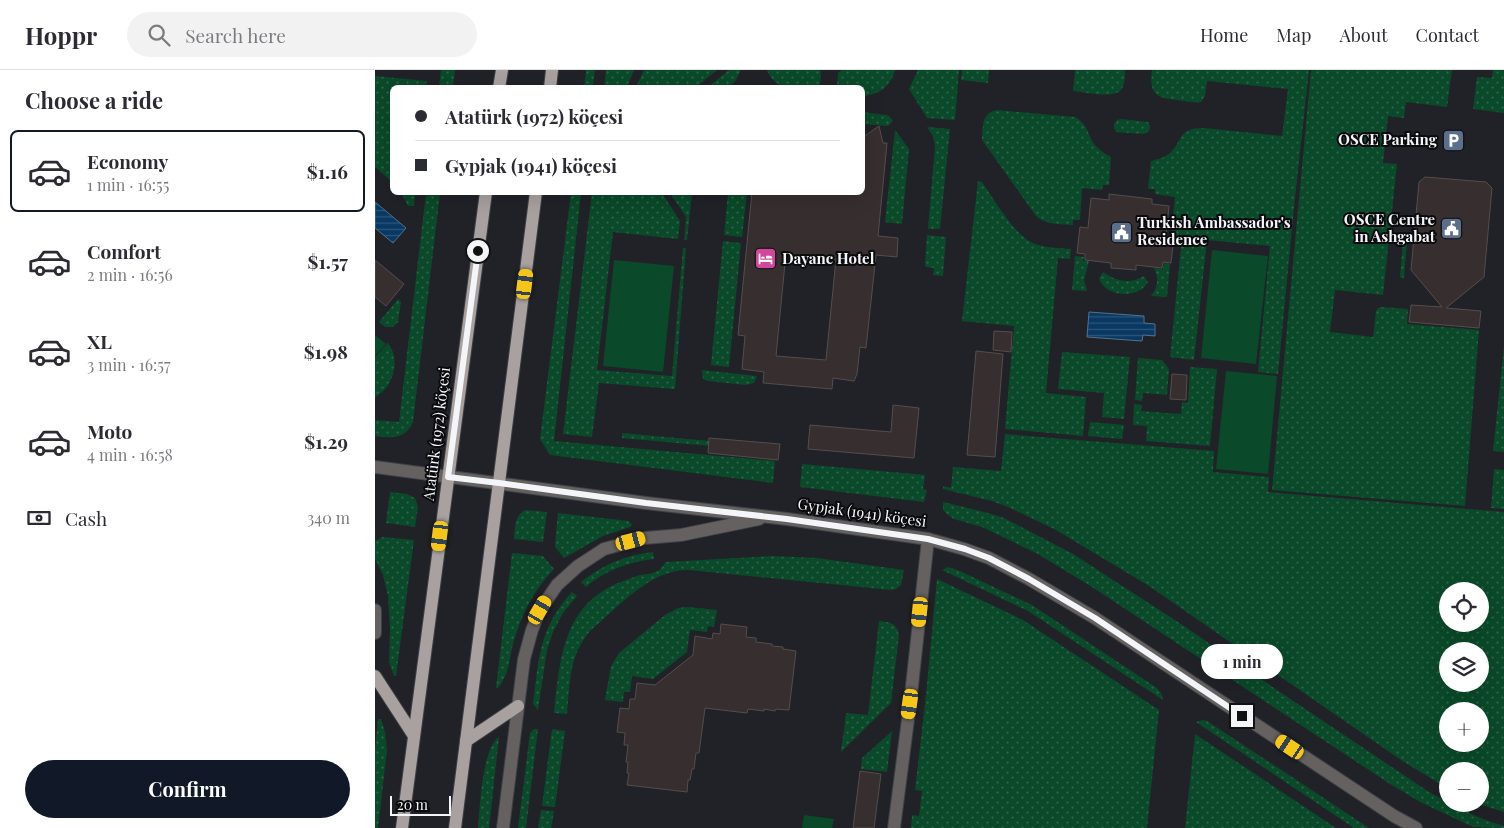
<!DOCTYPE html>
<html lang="en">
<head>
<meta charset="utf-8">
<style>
  body { margin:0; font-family:"Playfair Display",serif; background:#f2f2f3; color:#2b2b33; height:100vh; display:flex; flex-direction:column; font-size:19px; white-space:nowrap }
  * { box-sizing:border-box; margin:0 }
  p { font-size:16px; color:#7c7c81 }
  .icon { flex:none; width:28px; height:28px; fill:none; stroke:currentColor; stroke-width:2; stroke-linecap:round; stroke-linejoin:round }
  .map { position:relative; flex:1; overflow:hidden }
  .panel { display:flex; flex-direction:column; background:#fff; width:375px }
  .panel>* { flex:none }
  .top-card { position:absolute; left:15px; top:15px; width:475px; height:110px; border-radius:8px; box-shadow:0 5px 20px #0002; display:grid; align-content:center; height:110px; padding:0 25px; background:#fff }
  .tools { position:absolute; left:1064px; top:512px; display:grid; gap:10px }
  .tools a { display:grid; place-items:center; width:50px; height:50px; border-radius:50%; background:#fff; box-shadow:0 5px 20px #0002; font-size:25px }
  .scale { position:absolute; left:15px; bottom:12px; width:61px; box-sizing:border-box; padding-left:5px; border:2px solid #f4f5f9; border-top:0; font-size:14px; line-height:18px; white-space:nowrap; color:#f4f5f9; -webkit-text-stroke:4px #0b0b0e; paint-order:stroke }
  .end { position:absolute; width:22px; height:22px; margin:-11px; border:6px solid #f4f5f9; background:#111; box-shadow:0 0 0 2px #111 }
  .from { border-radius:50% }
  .bubble { position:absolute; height:35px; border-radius:18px; background:#fff; box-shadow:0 5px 20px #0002; font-size:16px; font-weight:700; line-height:35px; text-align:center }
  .car { position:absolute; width:15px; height:30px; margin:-15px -8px; border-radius:6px; box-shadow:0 0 4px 1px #0007; background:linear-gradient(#f5c518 24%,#345 0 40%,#f5c518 0 76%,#345 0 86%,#f5c518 0) }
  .top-card b { display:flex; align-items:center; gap:18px; height:48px; font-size:19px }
  .top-card b+b { border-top:1px solid #e1e1e2 }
  .top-card i { width:12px; height:12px; background:#2b2b33 }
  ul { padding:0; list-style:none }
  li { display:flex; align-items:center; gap:15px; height:82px; margin:0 10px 8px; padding:0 15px; border:2px solid transparent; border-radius:8px }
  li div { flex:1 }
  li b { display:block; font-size:19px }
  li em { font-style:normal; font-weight:700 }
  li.selected { border-color:#111827 }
  li>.icon { width:45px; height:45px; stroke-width:1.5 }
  h2 { padding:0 25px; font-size:22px; line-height:60px }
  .pay { display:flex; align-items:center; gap:12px; height:55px; padding:0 25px; font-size:19px }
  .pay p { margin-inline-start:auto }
  .primary-button { display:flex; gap:10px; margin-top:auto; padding:10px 25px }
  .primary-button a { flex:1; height:58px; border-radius:30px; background:#111827; color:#fff; font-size:20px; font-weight:700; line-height:58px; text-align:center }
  header { display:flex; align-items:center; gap:30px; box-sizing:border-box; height:70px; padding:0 25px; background:#fff; border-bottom:1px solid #e1e1e2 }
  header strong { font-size:24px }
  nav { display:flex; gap:28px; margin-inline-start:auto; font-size:18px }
  .search { width:350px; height:45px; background:#f2f2f3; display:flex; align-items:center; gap:12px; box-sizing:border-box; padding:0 18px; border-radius:28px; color:#7c7c81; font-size:19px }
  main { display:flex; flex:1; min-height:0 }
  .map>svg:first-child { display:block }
  .grass { fill:url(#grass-dots); fill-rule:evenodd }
  .pitch { fill:#0a4929 }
  .water { fill:url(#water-rules); stroke:#50718f }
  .building { fill:#372f2f; stroke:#554d4c; fill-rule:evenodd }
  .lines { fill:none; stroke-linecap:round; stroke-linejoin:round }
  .minor-casing { stroke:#3e4045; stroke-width:14 }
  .major-casing { stroke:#3e4045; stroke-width:14 }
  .minor { stroke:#656160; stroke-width:12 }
  .major { stroke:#a8a19f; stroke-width:12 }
  .route { stroke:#f4f5f9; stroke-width:6 }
  .labels { text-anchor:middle; stroke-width:4; stroke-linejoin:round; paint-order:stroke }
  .poi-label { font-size:15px; font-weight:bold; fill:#f4f5f9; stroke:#0b0b0e; text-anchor:end }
  .street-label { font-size:15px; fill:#f4f5f9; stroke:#0b0b0e }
</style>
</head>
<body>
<header>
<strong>Hoppr</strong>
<div class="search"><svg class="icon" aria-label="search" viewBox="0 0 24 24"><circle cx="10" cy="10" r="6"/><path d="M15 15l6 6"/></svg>Search here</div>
<nav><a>Home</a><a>Map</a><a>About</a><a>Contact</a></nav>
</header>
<main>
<section class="panel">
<h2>Choose a ride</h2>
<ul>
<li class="selected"><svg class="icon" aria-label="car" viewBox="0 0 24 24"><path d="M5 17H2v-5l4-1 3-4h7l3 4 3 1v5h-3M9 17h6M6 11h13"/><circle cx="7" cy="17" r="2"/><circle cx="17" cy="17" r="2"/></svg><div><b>Economy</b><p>1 min · 16:55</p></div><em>$1.16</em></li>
<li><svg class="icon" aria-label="car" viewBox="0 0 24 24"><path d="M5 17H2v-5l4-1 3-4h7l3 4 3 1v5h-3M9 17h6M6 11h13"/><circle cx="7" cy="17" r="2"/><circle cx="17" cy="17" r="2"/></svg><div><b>Comfort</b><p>2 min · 16:56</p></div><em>$1.57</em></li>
<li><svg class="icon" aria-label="car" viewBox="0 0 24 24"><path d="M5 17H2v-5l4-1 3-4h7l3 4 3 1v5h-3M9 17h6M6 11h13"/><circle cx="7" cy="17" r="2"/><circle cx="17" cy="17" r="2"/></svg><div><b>XL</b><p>3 min · 16:57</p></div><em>$1.98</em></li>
<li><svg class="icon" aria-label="car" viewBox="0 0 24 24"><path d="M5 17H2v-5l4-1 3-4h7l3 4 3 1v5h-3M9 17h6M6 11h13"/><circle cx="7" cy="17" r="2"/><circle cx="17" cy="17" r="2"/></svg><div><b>Moto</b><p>4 min · 16:58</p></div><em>$1.29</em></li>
</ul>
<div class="pay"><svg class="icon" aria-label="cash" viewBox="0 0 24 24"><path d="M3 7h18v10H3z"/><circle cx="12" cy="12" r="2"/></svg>Cash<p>340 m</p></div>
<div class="primary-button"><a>Confirm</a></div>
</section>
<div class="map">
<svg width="1129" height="758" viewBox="0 0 1129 758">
  <defs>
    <pattern id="grass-dots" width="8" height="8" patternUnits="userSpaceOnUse" patternTransform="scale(1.25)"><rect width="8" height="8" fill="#0a4929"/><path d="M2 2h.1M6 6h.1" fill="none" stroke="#2e6449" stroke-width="1.8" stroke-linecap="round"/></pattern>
    <pattern id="water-rules" width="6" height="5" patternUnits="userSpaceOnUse" patternTransform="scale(1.25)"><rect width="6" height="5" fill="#093962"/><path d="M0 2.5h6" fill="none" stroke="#2d5679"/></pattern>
  </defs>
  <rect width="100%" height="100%" fill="#202228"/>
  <g class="grass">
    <path d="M66 0H80L78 17H64Z"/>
    <path d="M211 0H220L218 17H209Z"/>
    <path d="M231 0H259L252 17H229Z"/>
    <path d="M269 0H342L321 17H261Z"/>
    <path d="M354 0H366L361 10 355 17H333Z"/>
    <path d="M392 0H445L446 2 445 17C424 18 402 24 392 0Z"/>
    <path d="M467 0H520C516 16 504 25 488 26V18L462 17 463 3Z"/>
    <path d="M543 0H584L580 50 552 48 534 19Z"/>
    <path d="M587 0H614L613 13 586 10Z"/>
    <path d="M700 0H750C750 6 750 15 746 20 738 29 709 22 698 21Z"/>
    <path d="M777 0H934L919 137 903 304 883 302 895 176 832 170 819 290 795 287 807 167 796 166 800 127 780 124V119H773L776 91C783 89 789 88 795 83 809 69 803 58 829 58L907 66 913 19 832 11 830 26 826 32C818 33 810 31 802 30 780 28 774 23 777 0Z"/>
    <path d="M936 0H1077L1072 37 1031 32 1029 48 1013 46 1008 93 1022 94 1008 225 960 220 955 262 998 267 1001 241 1003 238 1006 237 1033 239 1032 254 1104 260 1090 436 897 420Z"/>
    <path d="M1118 0H1129V43L1098 39 1102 7 1117 8Z"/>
    <path d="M0 6 52 11 51 17 18 18 17 112 0 97Z"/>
    <path d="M622 40 700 47C713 54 712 63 719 74 724 80 729 83 736 87L734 115H728L727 120 707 118 705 150H698V155C685 154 671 155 661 146L607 70C608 57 606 43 622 40Z"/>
    <path d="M488 42 511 45 514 46 518 51 513 56 488 54Z"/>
    <path d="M746 49 773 52C777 58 775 62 768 64L741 62 739 58V54L742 50Z"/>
    <path d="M552 57 575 59 565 159H553L560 76 558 66Z"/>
    <path d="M520 60 534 79 527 154 510 152Z"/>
    <path d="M603 111 607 112C619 129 641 168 660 174 671 178 684 178 696 179L695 189 683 188 671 323 711 327 708 366 630 359 639 256 587 251Z"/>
    <path d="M217 122 287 123 305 151 303 169 238 162 222 300 297 306 308 178H311L300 319 224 313 217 367 188 364Z"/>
    <path d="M26 123H40L39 136H33Z"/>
    <path d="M51 123H65L38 352C30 370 16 368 0 366V350L24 352Z"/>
    <path d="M196 123H206L179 371 400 391 398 413 175 385 165 369Z"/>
    <path d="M295 123H317L312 170H309L311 147Z"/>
    <path d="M353 123H372L367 167 349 165Z"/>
    <path d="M552 165 571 167 568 206 558 205 559 198 551 197 550 195Z"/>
    <path d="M348 171 366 173 354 297 336 295Z"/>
    <path d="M1028 171H1032L1029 208 1025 207Z"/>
    <path d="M700 186 709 187 708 191H714L709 210 712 221 697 220Z"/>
    <path d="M789 193 795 194 792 227 776 226C783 217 784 209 779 198L788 199Z"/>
    <path d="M728 202C742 212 755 214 769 206L773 212C764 230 729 227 724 208Z"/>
    <path d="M23 229 26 232 23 252 18 257H10L4 252Z"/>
    <path d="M13 273C26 290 19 317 0 327V287Z"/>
    <path d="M1129 276V382L1118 381Z"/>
    <path d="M687 282 755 287 749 349 727 347 729 323 683 319Z"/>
    <path d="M763 288 787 290 794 299 792 325 768 323 767 331 760 330Z"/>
    <path d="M815 297 842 299 835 376 771 371 772 356 758 355 759 334 767 335 766 341 806 344 807 332 813 333Z"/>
    <path d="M327 300 382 306 379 313 371 315 333 311 328 309Z"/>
    <path d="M715 352 749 355 747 369 713 366Z"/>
    <path d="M247 363 335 371V376L247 368Z"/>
    <path d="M630 364 839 381 838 402 894 407 893 422 1129 442V742L1104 734 1105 701H1072V718L1029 692 774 516 681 460 633 437 617 431 568 419V416L576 418 578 397 626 401ZM1072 521H1105V554H1072ZM1105 581V614H1072V581ZM1072 641H1105V674H1072Z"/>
    <path d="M427 394 550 405 548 419 552 420 549 432 425 417Z"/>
    <path d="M1119 399 1129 400V439L1116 438Z"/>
    <path d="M15 422 32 424 40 428 43 437 40 457 11 453Z"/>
    <path d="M568 432 613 443 629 448 698 484 809 556 899 618 1054 722C1078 735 1101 748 1129 756V758L1098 757 1047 733 1015 714 717 517 663 484 607 457 579 449 573 445 568 440Z"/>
    <path d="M151 440 172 442 168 472 139 469C140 458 139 445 151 440Z"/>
    <path d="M183 443 254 451 257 455 255 457 228 466 189 488 180 477V474Z"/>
    <path d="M8 467 39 470 21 606H19L14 592 15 559 13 526 8 505 0 489V471Z"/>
    <path d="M278 482 279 489C254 492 230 500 211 517L206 512C227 495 251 485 278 482Z"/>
    <path d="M137 483 168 486 179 499C158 521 146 545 138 574 134 591 134 604 123 618H121Z"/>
    <path d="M397 486 442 488 529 500 526 515 521 519 516 520 313 500C276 499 242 538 215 561 194 586 195 612 192 644L179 643C185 590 187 537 243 513 251 510 258 507 265 505 270 504 276 504 280 502 285 501 288 495 291 492Z"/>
    <path d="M573 497 585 501 657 535 782 618 786 623 788 630 653 541 567 500Z"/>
    <path d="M562 509 648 550 784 640 772 758H536L537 745 544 746 547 721 540 720 551 625Z"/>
    <path d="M197 522 202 526 188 543 178 562 172 580 163 640 158 634C164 588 164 558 197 522Z"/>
    <path d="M312 537 342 540 339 557 333 556 332 562 315 560 312 582 278 609 257 606 255 622H249L248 632 230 630 236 596 244 583 290 545 303 538Z"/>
    <path d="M504 551C515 552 522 553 524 565L516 633 466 682 471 643 493 645Z"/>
    <path d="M3 649H6L10 662 12 680 3 758H0V678Z"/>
    <path d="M828 650 832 651 994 758H979L821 652Z"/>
    <path d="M159 659H163L151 758H143L155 663Z"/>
    <path d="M177 659 190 661 180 737 167 736Z"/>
    <path d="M517 661 512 702 486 699 487 688Z"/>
    <path d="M820 664 961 758H810Z"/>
    <path d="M124 667 114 758H103C105 737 107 678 124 667Z"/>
    <path d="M166 740 179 741 176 758H163Z"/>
  </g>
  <g class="pitch">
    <path d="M837 180 893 186 881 294 826 288Z"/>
    <path d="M239 190 299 196 288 302 228 296Z"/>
    <path d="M0 265 11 274 0 286Z"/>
    <path d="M851 301 902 306 893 404 841 399Z"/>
    <path d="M429 745 459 749 457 758H427Z"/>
  </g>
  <g class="water">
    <path d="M0 132 31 158 18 173 0 158Z"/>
    <path d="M714 242 769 246V253L780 254V266L768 265 767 271 712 267Z"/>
  </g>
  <g class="building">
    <path d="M504 56 508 73H512L503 166 523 168 522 187 501 185 491 278 485 277 482 304 479 311 458 308 457 319 388 313 389 302 367 299 370 266 363 265 377 122H488V67ZM411 183 430 193 435 194 461 189 451 290 401 286Z"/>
    <path d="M1050 107 1111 112 1117 118 1109 207 1071 238 1106 241 1104 258 1034 252 1036 235 1067 237 1036 200 1044 112Z"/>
    <path d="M734 124 777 129V134L794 136 791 166 799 167 796 193 788 192 787 198 761 195V200L736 198V193L710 190V184L702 183 705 157 713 158 716 128 734 130Z"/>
    <path d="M0 190 29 214 11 236 0 227Z"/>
    <path d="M619 261 637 262 636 282 618 280Z"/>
    <path d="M601 281 628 284 620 387 592 385Z"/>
    <path d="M797 304 812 305 811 330 795 329Z"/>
    <path d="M518 335 544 338 539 388 433 379 435 355 516 362Z"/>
    <path d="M334 368 405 374 403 390 333 383Z"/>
    <path d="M346 554 372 557 371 567 381 568V572L397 574V576L408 577V579L421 581 414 640 401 639 400 641 389 639V641L373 639 372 643 330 638 324 683H321L319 699H317L315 710H313L312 722 252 715 254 703H252L253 692H251L253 675H249L250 663 242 662 245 638 254 639 255 629H260L262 613 280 615 318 585 320 566 337 569 338 563 345 564Z"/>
    <path d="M485 701 506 704 499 758H478Z"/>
  </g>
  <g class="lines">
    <defs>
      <g id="minor">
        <path d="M0 397 271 433 412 449 553 469 589 479 614 488 654 509 720 548 1019 746 1041 758"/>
        <path d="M0 540V563"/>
        <path d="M128 758 149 589 157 560 165 540 182 515 203 496 229 479 270 468 306 465 384 449"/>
        <path d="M519 758 535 634 553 469"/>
      </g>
      <g id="major">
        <path d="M124 18 127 0"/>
        <path d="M175 18 177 0"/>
        <path d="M0 606 39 666"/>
        <path d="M91 671 143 636"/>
        <path d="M27 758 111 122"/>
        <path d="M80 758 161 122"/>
      </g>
    </defs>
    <use href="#minor" class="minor-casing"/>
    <use href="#major" class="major-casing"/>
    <use href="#minor" class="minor"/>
    <use href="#major" class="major"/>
  </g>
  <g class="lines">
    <path class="route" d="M103 181 73 407 124 413 271 433 412 449 553 469 590 479 614 488 654 509 720 548 867 646"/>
  </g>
  <defs>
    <symbol id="parking-square" viewBox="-11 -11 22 22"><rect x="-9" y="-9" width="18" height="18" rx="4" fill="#5c6f8a" stroke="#0b0b0e"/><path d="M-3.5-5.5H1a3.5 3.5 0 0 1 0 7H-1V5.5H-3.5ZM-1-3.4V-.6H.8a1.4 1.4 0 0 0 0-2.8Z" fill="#fff"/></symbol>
    <symbol id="civic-square" viewBox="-11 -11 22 22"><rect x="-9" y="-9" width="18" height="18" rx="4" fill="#5c6f8a" stroke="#0b0b0e"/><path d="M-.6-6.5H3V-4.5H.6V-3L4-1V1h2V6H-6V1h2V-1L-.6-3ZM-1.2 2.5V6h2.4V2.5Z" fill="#fff"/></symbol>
    <symbol id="hotel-square" viewBox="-11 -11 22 22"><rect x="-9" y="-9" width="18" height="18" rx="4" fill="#d1479c" stroke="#0b0b0e"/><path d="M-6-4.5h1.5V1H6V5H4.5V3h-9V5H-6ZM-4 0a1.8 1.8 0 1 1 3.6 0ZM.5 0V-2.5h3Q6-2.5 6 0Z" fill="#fff"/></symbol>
  </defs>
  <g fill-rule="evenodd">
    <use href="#parking-square" x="1066" y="58" width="25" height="25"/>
    <use href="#civic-square" x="1064" y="146" width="25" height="25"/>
    <use href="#civic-square" x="734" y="150" width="25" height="25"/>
    <use href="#hotel-square" x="378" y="176" width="25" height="25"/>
  </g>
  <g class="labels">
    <g class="poi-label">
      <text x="1062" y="75">OSCE Parking</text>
      <text x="1060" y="155">OSCE Centre<tspan x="1060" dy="17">in Ashgabat</tspan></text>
      <text x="762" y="158" text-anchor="start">Turkish Ambassador's<tspan x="762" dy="17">Residence</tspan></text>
      <text x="407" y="194" text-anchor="start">Dayanc Hotel</text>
    </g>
    <g class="street-label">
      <text transform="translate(62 364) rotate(-83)" y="5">Atatürk (1972) köçesi</text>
      <text transform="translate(487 443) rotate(8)" y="5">Gypjak (1941) köçesi</text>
    </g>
  </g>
</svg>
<div class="tools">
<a><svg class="icon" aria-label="locate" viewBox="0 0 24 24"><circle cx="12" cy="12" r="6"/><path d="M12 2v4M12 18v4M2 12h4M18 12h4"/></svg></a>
<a><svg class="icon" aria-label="layers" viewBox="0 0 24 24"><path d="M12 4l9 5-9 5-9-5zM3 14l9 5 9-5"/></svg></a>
<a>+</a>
<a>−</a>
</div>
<div class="scale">20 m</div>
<i class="end from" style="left:103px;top:181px"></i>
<i class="end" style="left:867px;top:646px"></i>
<div class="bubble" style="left:826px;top:574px;width:82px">1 min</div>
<i class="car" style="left:150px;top:214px;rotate:7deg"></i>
<i class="car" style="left:65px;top:466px;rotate:187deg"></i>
<i class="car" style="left:256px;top:471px;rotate:75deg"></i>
<i class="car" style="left:165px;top:540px;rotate:30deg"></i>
<i class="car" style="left:545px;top:542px;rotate:186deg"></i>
<i class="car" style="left:535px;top:634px;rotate:188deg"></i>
<i class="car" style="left:915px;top:677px;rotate:304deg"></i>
<div class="top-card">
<b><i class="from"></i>Atatürk (1972) köçesi</b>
<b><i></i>Gypjak (1941) köçesi</b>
</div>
</div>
</main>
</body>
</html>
